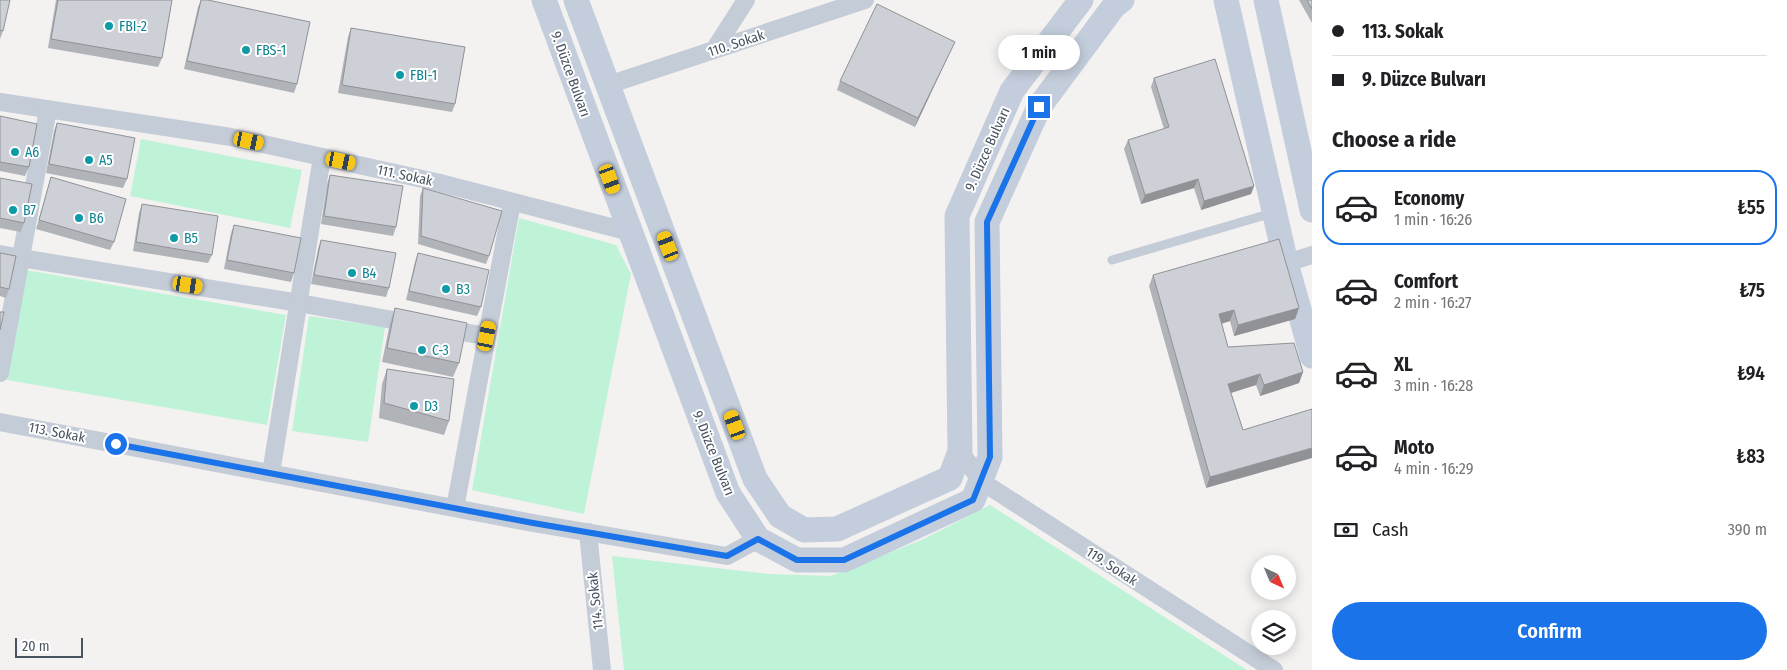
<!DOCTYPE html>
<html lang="en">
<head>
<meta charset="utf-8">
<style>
  body { margin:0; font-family:"Fira Sans Condensed",sans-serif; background:#f2f2f2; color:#202124; height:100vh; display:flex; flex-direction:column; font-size:19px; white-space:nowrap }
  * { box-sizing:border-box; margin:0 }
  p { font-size:16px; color:#757577 }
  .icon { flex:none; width:28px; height:28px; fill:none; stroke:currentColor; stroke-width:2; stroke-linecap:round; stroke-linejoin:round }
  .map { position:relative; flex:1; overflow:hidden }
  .sheet { display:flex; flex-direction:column; background:#fff; width:475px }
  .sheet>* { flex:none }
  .guide { display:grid; align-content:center; height:110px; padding:0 20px; background:#fff }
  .needle { width:32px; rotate:136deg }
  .controls { position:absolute; left:1251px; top:555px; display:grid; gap:10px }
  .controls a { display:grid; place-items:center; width:45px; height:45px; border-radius:50%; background:#fff; box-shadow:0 2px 12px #0003; font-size:25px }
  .scale { position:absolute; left:15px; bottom:12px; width:68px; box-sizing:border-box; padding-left:5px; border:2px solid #485360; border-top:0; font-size:14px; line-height:18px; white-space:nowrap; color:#485360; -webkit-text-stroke:4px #fff; paint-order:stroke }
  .end { position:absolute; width:22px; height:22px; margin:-11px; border:6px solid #1a73e8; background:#fff; box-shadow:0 0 0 2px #fff }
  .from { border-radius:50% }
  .bubble { position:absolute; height:35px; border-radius:18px; background:#fff; box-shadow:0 2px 12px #0003; font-size:16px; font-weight:600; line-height:35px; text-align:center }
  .car { position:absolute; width:15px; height:30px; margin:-15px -8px; border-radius:6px; box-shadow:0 0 4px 1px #0007; background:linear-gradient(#f5c518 24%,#345 0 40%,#f5c518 0 76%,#345 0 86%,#f5c518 0) }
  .guide b { display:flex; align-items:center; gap:18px; height:48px; font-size:19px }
  .guide b+b { border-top:1px solid #e0e0e0 }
  .guide i { width:12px; height:12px; background:#202124 }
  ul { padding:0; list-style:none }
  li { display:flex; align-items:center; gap:15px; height:75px; margin:0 10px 8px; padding:0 10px; border:2px solid transparent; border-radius:20px }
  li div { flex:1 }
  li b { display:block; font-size:19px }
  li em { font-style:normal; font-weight:600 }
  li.active { border-color:#1a73e8 }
  li>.icon { width:45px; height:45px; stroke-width:1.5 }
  h2 { padding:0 20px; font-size:22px; line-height:60px }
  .pay { display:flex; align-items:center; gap:12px; height:55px; padding:0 20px; font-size:19px }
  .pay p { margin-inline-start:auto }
  .cta { display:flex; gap:10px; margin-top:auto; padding:10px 20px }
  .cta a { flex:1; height:58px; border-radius:30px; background:#1a73e8; color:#fff; font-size:20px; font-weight:600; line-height:58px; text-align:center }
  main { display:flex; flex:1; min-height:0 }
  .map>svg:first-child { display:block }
  .green { fill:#bef3d7 }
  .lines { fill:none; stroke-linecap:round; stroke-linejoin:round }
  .lane { stroke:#c4ccd7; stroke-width:9 }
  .street { stroke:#c4ccd7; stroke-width:18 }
  .secondary { stroke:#c3cddb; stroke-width:25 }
  .wall { fill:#b0b3b8 }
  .shaded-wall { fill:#909296 }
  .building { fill:#cdd0d6; stroke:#909296 }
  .route { stroke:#1a73e8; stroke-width:6 }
  .culture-dot { fill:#0f9aa8; stroke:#fff; stroke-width:2 }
  .labels { text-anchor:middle; stroke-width:4; stroke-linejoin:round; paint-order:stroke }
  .culture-label { font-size:14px; fill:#0d838f; stroke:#fff; text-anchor:start }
  .street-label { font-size:14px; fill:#485360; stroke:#fff }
</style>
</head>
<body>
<main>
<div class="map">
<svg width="1312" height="670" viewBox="0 0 1312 670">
  <rect width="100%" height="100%" fill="#f4f1f1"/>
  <g class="green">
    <path d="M141 139 302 170 290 228 130 196Z"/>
    <path d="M519 218 616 245 631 274 584 514 472 490Z"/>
    <path d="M26 270 286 315 267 425 7 380Z"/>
    <path d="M309 316 385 327 368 442 292 431Z"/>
    <path d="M990 505 1247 670H624L612 556 769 574 831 576 924 539Z"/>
  </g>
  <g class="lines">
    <path class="lane" d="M1112 260 1272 213"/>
    <g class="street">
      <path d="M714 50 746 0"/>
      <path d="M608 85 865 0"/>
      <path d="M0 102 231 137 436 182 630 232"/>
      <path d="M0 254 21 258 299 303 415 324"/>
      <path d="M1286 263 1312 255"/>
      <path d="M443 329 487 336"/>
      <path d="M0 373 48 109"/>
      <path d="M0 422 533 523 727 556 758 539"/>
      <path d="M960 451 981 481 1274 670"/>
      <path d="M271 473 322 157"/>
      <path d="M455 508 512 202"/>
      <path d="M588 532 602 670"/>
    </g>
    <g class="secondary">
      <path d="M544 0 728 493 758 539 797 560H844L973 500 990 457 987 222 1039 107 1114 6 1122 0"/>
      <path d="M576 0 755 479 780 516 804 530 837 529 950 478 960 451 957 216 1012 91 1081 0"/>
      <path d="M1226 0 1286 263 1312 356"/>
      <path d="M1266 0 1312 210"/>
    </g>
  </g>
  <g class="wall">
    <path d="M0 0 3 31 0 39Z"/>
    <path d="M56 0H172L162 58 158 67 48 48Z"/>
    <path d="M201 0 297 84 294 93 184 69 198 7Z"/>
    <path d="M1299 0H1312V23Z"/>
    <path d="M351 28 455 104 452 112 338 93 348 37Z"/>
    <path d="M955 42 951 50 915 127 837 90 840 81Z"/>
    <path d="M1154 78 1254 186 1251 194 1201 210 1194 188 1141 204 1124 149 1128 140 1164 129 1151 87Z"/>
    <path d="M0 116 29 167 25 176 0 171Z"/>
    <path d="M57 123 127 179 123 188 46 173 54 131Z"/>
    <path d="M330 175 396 227 393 236 321 224 327 184Z"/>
    <path d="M51 177 114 242 110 250 36 229Z"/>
    <path d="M0 178 24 223 21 232 0 228Z"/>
    <path d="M423 188 489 256 486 264 418 244 420 196Z"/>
    <path d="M142 204 212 255 208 263 133 251 139 213Z"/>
    <path d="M234 225 294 273 291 282 224 269 231 233Z"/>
    <path d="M321 240 389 288 386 297 311 284 318 249Z"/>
    <path d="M0 253 9 289 6 298 0 296Z"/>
    <path d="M418 253 481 307 477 316 406 300 415 262Z"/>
    <path d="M1153 275 1299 308 1295 319 1234 336 1230 321 1222 324 1228 347 1303 372 1299 383 1260 396 1256 385 1231 393 1243 430 1206 488 1149 286Z"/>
    <path d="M395 308 459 363 453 377 382 362 390 323Z"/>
    <path d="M387 369 449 421 444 435 379 418 382 384Z"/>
  </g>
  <g class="shaded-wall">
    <path d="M955 42 951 50 915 127 918 118Z"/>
    <path d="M1198 179 1194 188 1141 204 1145 195Z"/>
    <path d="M1254 186 1251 194 1201 210 1204 201Z"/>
    <path d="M1299 308 1295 319 1234 336 1238 325Z"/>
    <path d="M1234 310 1230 321 1215 325 1219 314Z"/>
    <path d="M1303 372 1299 383 1260 396 1264 385Z"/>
    <path d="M1260 374 1256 385 1224 395 1228 384Z"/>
    <path d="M1312 448V458L1206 488 1210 477Z"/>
  </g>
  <g class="building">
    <path d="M0 0H10L3 31 0 30Z"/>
    <path d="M58 0H172L162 58 51 39Z"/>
    <path d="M201 0H208L310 22 297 84 187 61Z"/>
    <path d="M1307 0H1312V9Z"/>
    <path d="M877 4 955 42 918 118 840 81Z"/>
    <path d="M351 28 465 47 455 104 342 85Z"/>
    <path d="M1215 59 1254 186 1204 201 1198 179 1145 195 1128 140 1169 127 1154 78Z"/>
    <path d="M0 116 37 124 29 167 0 162Z"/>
    <path d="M57 123 135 138 127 179 49 164Z"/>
    <path d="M330 175 403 186 396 227 324 216Z"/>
    <path d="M51 177 126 199 114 242 39 220Z"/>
    <path d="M0 178 32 184 24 223 0 218Z"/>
    <path d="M423 188 502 211 489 256 421 236Z"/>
    <path d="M142 204 218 216 212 255 136 242Z"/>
    <path d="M234 225 301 238 294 273 227 260Z"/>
    <path d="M1279 239 1299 308 1238 325 1234 310 1219 314 1228 347 1294 343 1303 372 1264 385 1260 374 1228 384 1243 430 1312 409V448L1210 477 1153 275Z"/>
    <path d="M321 240 396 253 389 288 314 275Z"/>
    <path d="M0 253 16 256 9 289 0 287Z"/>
    <path d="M418 253 489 270 481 307 409 291Z"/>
    <path d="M395 308 467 323 459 363 387 348Z"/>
    <path d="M0 312H4L0 330Z"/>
    <path d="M387 369 454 379 449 421 384 403Z"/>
  </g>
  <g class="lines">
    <path class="route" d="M116 444 533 523 727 556 758 539 797 560H844L973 500 990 457 987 222 1039 107"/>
  </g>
  <g class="culture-dot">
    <circle cx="109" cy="26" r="5"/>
    <circle cx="246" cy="50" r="5"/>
    <circle cx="400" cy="75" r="5"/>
    <circle cx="15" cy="152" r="5"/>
    <circle cx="89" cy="160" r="5"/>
    <circle cx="13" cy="210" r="5"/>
    <circle cx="79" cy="218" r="5"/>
    <circle cx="174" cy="238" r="5"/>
    <circle cx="352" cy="273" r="5"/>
    <circle cx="446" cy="289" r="5"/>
    <circle cx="422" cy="350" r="5"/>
    <circle cx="414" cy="406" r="5"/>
  </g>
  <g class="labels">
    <g class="culture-label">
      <text x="119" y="31">FBI-2</text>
      <text x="256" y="55">FBS-1</text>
      <text x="410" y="80">FBI-1</text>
      <text x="25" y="157">A6</text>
      <text x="99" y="165">A5</text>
      <text x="23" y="215">B7</text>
      <text x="89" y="223">B6</text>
      <text x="184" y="243">B5</text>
      <text x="362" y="278">B4</text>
      <text x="456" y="294">B3</text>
      <text x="432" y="355">C-3</text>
      <text x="424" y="411">D3</text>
    </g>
    <g class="street-label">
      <text transform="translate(736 43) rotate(-18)" y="5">110. Sokak</text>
      <text transform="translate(571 74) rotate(70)" y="5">9. Düzce Bulvarı</text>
      <text transform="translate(987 149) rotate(-66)" y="5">9. Düzce Bulvarı</text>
      <text transform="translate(405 175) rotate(12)" y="5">111. Sokak</text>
      <text transform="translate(57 432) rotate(11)" y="5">113. Sokak</text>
      <text transform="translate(714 453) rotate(68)" y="5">9. Düzce Bulvarı</text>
      <text transform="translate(1112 566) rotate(33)" y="5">119. Sokak</text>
      <text transform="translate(595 601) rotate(-96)" y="5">114. Sokak</text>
    </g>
  </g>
</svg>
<div class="controls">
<a><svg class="needle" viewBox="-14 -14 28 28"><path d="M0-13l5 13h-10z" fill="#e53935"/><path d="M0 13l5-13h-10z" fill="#757577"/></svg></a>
<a><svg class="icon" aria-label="layers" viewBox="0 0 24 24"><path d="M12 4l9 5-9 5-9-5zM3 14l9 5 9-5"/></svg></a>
</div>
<div class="scale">20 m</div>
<i class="end from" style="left:116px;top:444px"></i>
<i class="end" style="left:1039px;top:107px"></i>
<div class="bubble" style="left:998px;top:35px;width:82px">1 min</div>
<i class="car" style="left:249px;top:141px;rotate:102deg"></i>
<i class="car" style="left:341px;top:161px;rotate:102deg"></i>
<i class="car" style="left:610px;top:179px;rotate:160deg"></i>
<i class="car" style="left:668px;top:246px;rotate:339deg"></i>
<i class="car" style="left:188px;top:285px;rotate:99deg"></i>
<i class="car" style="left:487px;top:336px;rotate:11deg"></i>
<i class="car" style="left:735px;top:425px;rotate:340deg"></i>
</div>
<section class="sheet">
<div class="guide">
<b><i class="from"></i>113. Sokak</b>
<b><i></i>9. Düzce Bulvarı</b>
</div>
<h2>Choose a ride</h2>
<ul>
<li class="active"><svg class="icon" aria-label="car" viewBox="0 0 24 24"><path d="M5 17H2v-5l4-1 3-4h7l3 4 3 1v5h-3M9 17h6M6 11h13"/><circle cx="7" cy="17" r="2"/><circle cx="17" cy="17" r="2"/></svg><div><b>Economy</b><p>1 min · 16:26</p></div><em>₺55</em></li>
<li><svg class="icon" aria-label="car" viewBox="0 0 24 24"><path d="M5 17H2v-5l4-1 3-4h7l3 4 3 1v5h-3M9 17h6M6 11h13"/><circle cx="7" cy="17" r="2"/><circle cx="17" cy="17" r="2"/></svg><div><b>Comfort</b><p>2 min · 16:27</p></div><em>₺75</em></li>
<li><svg class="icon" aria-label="car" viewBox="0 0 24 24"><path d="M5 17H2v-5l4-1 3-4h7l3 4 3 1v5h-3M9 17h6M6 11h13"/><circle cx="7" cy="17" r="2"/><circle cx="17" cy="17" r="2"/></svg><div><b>XL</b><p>3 min · 16:28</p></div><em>₺94</em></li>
<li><svg class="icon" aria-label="car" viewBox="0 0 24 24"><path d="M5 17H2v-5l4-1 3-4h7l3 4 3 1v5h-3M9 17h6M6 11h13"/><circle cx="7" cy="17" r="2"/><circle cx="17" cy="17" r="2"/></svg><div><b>Moto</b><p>4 min · 16:29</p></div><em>₺83</em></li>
</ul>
<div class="pay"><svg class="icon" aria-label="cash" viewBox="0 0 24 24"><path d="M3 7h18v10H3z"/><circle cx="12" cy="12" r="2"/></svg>Cash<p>390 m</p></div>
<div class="cta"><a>Confirm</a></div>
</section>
</main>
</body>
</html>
